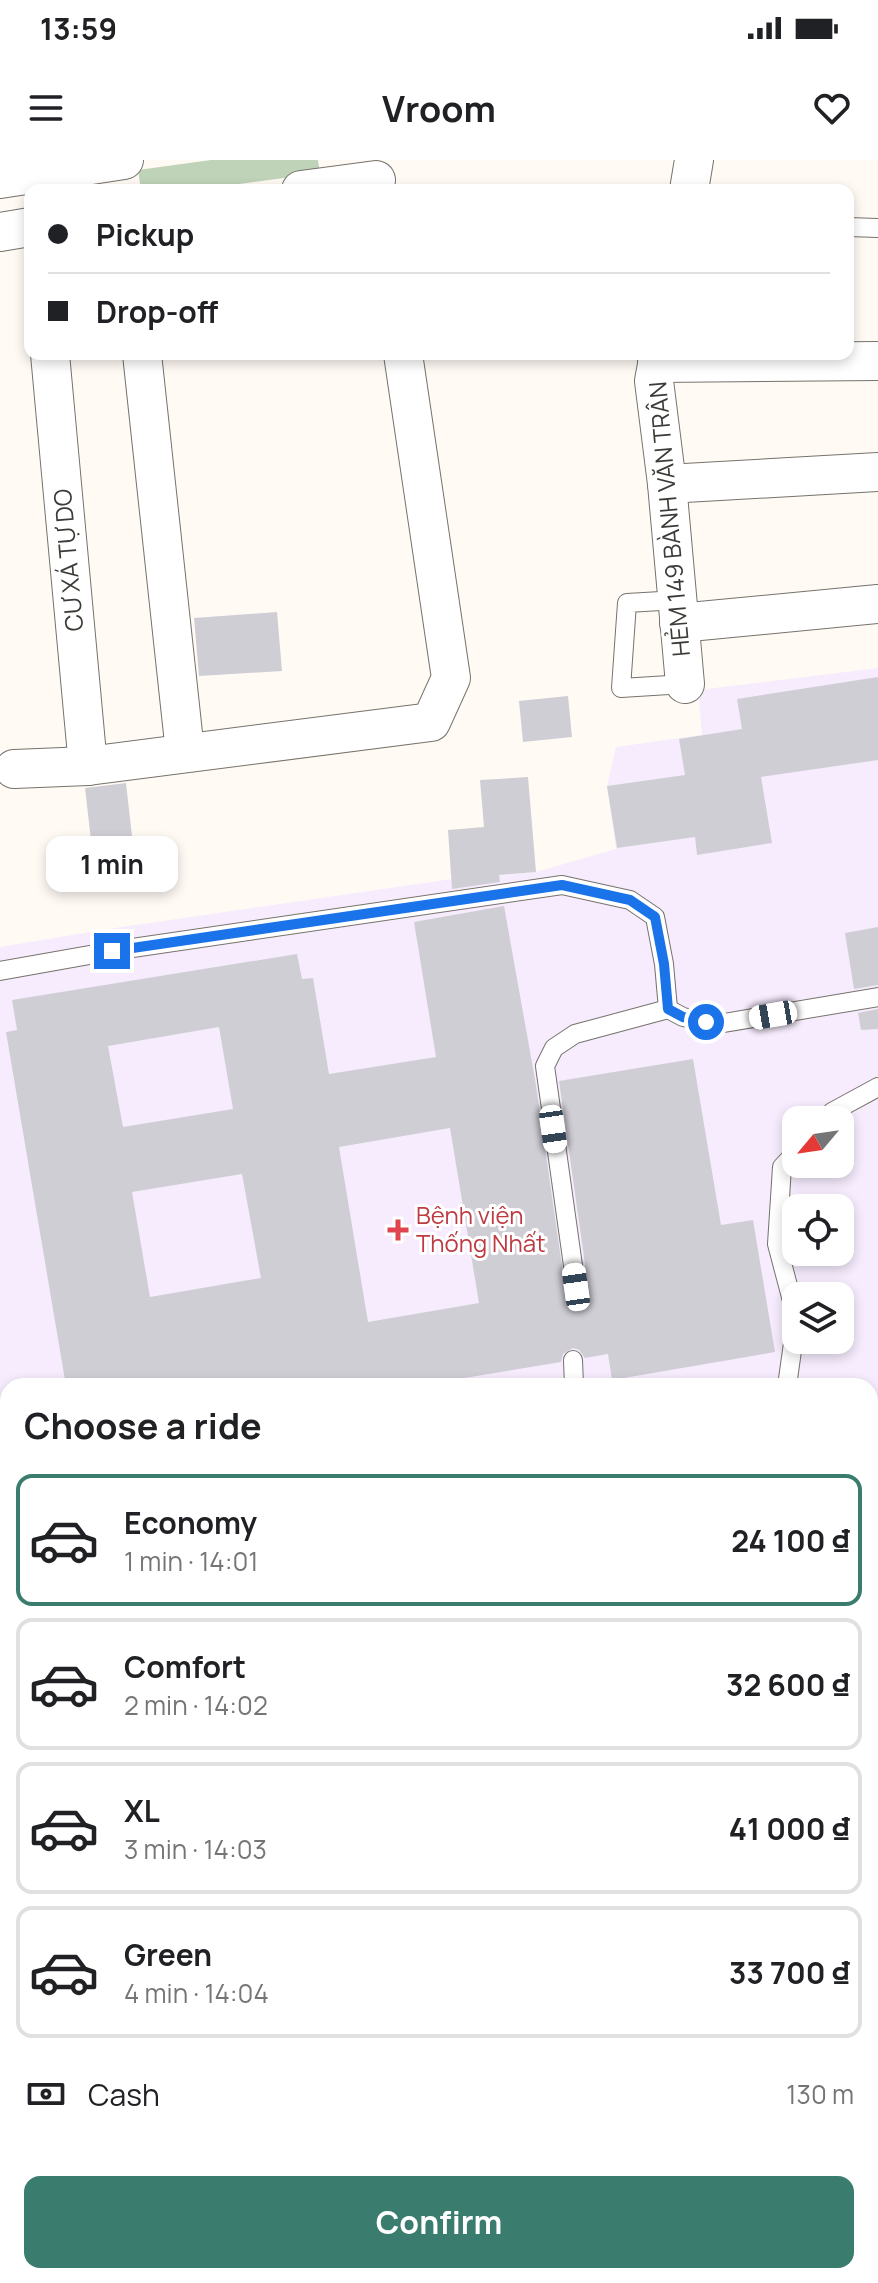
<!DOCTYPE html>
<html lang="en">
<head>
<meta charset="utf-8">
<style>
  body { margin:0; font-family:Manrope,sans-serif; background:#f6f6f6; color:#202124; height:100vh; display:flex; flex-direction:column; font-size:30px; white-space:nowrap }
  * { box-sizing:border-box; margin:0 }
  p { font-size:26px; color:#757577 }
  .icon { flex:none; width:44px; height:44px; fill:none; stroke:currentColor; stroke-width:2; stroke-linecap:round; stroke-linejoin:round }
  .map { position:relative; flex:1; overflow:hidden }
  .panel { position:absolute; left:0px; top:1218px; width:878px; height:906px; display:flex; flex-direction:column; background:#fff; border-radius:24px 24px 0 0; box-shadow:0 4px 12px #0003 }
  .panel>* { flex:none }
  .top-card { position:absolute; left:24px; top:24px; width:830px; height:176px; border-radius:16px; box-shadow:0 4px 12px #0003; display:grid; align-content:center; height:176px; padding:0 24px; background:#fff }
  .needle { width:52px; rotate:241deg }
  .controls { position:absolute; left:782px; top:946px; display:grid; gap:16px }
  .controls a { display:grid; place-items:center; width:72px; height:72px; border-radius:16px; background:#fff; box-shadow:0 4px 12px #0003; font-size:40px }
  .end { position:absolute; width:36px; height:36px; margin:-18px; border:10px solid #1a73e8; background:#fff; box-shadow:0 0 0 4px #fff }
  .from { border-radius:50% }
  .bubble { position:absolute; height:56px; border-radius:16px; background:#fff; box-shadow:0 4px 12px #0003; font-size:26px; font-weight:700; line-height:56px; text-align:center }
  .car { position:absolute; width:24px; height:48px; margin:-24px -12px; border-radius:10px; box-shadow:0 0 6px 2px #0007; background:linear-gradient(#fff 24%,#345 0 40%,#fff 0 76%,#345 0 86%,#fff 0) }
  .top-card b { display:flex; align-items:center; gap:28px; height:76px; font-size:30px }
  .top-card b+b { border-top:2px solid #e0e0e0 }
  .top-card i { width:20px; height:20px; background:#202124 }
  ul { padding:0; list-style:none }
  li { display:flex; align-items:center; gap:24px; height:132px; margin:0 16px 12px; padding:0 8px; border:4px solid #e0e0e0; border-radius:16px }
  li div { flex:1 }
  li b { display:block; font-size:30px }
  li em { font-style:normal; font-weight:700 }
  li.selected { border-color:#3a7d6e }
  li>.icon { width:72px; height:72px; stroke-width:1.5 }
  h2 { padding:0 24px; font-size:36px; line-height:96px }
  .pay { display:flex; align-items:center; gap:20px; height:88px; padding:0 24px; font-size:30px }
  .pay p { margin-inline-start:auto }
  .button { display:flex; gap:16px; margin-top:auto; padding:16px 24px }
  .button a { flex:1; height:92px; border-radius:16px; background:#3a7d6e; color:#fff; font-size:32px; font-weight:700; line-height:92px; text-align:center }
  .status { display:flex; justify-content:space-between; align-items:center; height:56px; padding:0 40px; background:#fff; direction:ltr }
  .status svg { height:22px; fill:currentColor }
  header { display:flex; justify-content:space-between; align-items:center; height:104px; padding:0 24px; background:#fff; font-size:36px; font-weight:700 }
  .map>svg:first-child { display:block }
  .built { fill:#f6ecdf }
  .medical { fill:#f6ecfd; fill-rule:evenodd }
  .green { fill:#bed3b7 }
  .building { fill:#d0ced5; fill-rule:evenodd }
  .lines { fill:none; stroke-linecap:round; stroke-linejoin:round }
  .lane-casing { stroke:#76726c; stroke-width:20 }
  .street-casing { stroke:#76726c; stroke-width:40 }
  .primary-casing { stroke:#76726c; stroke-width:46 }
  .lane { stroke:#fff; stroke-width:18 }
  .street { stroke:#fff; stroke-width:38 }
  .primary { stroke:#fff; stroke-width:44 }
  .route { stroke:#1a73e8; stroke-width:10 }
  .health-dot { fill:#e0444e; stroke:#fff; stroke-width:3 }
  .labels { text-anchor:middle; stroke-width:6; stroke-linejoin:round; paint-order:stroke }
  .street-label { font-size:24px; fill:#3d3b38; stroke:#fff }
  .health-label { font-size:24px; fill:#be3a42; stroke:#fff; text-anchor:start }
</style>
</head>
<body>
<div class="status"><b>13:59</b><svg viewBox="0 0 49 12"><path d="M0 12V9h3v3zM5 12V6h3v6zM10 12V3h3v9zM15 12V0h3v12zM26 1h20v11H26zM47 4h2v5h-2z"/></svg></div>
<header><svg class="icon" aria-label="menu" viewBox="0 0 24 24"><path d="M4 6h16M4 12h16M4 18h16"/></svg>Vroom<svg class="icon" aria-label="heart" viewBox="0 0 24 24"><path d="M12 20l-8-8c-3-5 5-10 8-4 3-6 11-1 8 4z"/></svg></header>
<div class="map">
<svg width="878" height="2123" viewBox="0 0 878 2123">
  <rect width="100%" height="100%" fill="#fffaf4"/>
  <path class="built" d="M878 1832V2123H845L844 2116H870V1833Z"/>
  <path class="medical" d="M878 508V1437L870 1442V1226H8V1595H0V787L115 768 452 719 536 712 616 689 607 626 616 587 702 575 698 530ZM796 960H840V1004H796ZM796 1048H840V1092H796ZM796 1136H840V1180H796Z"/>
  <path class="green" d="M211 0H318L320 13 195 30H141L138 10Z"/>
  <g class="building">
    <path d="M277 452 282 511 199 516 194 458Z"/>
    <path d="M878 517V600L761 617 772 683 697 695 695 677 617 688 607 626 685 615 679 579 742 569 737 539Z"/>
    <path d="M568 536 572 577 523 582 519 541Z"/>
    <path d="M528 617 536 712 499 715 500 722 452 729 448 670 484 667 480 620Z"/>
    <path d="M126 623 133 685 92 689 85 628Z"/>
    <path d="M504 746 536 925 566 1134 578 1139 587 1132 588 1125 559 921 693 899 721 1065 753 1060 775 1192 612 1220 608 1194 585 1198 579 1190 573 1188 563 1194 561 1202 416 1226H66L6 872 17 870 12 840 297 794 302 819 313 818 329 914 436 897 414 762ZM219 867 233 949 123 967 108 886ZM450 968 479 1143 368 1162 339 987ZM242 1014 261 1118 150 1137 132 1032Z"/>
    <path d="M878 767V825L854 829 845 773Z"/>
    <path d="M878 849V869L861 870 858 853Z"/>
  </g>
  <g class="lines">
    <defs>
      <g id="lane">
        <path d="M848 67 878 68"/>
        <path d="M678 440 627 443 621 528 685 524"/>
        <path d="M0 811 112 791 562 725 630 740 655 757 664 804 668 849 575 874 554 888 545 906 576 1127"/>
        <path d="M668 849 683 857 718 864 878 837"/>
        <path d="M825 960 832 952 878 927"/>
        <path d="M796 992 782 1007 777 1084 796 1156"/>
        <path d="M573 1200 574 1226"/>
        <path d="M787 1226 796 1162"/>
        <path d="M870 1287 878 1306"/>
        <path d="M0 1513 8 1514"/>
        <path d="M870 1820 878 1819"/>
        <path d="M313 2123 319 2116"/>
      </g>
      <g id="street">
        <path d="M0 19 124 0"/>
        <path d="M301 30 376 20"/>
        <path d="M689 30 694 0"/>
        <path d="M0 72 30 67"/>
        <path d="M50 194 88 606"/>
        <path d="M142 194 185 592"/>
        <path d="M659 194 654 221 667 324 685 524"/>
        <path d="M657 203 878 201"/>
        <path d="M667 324 878 312"/>
        <path d="M679 463 878 444"/>
        <path d="M14 609 88 606 431 562 451 518 403 194"/>
        <path d="M0 2047 7 2038"/>
        <path d="M106 2116 115 2123"/>
        <path d="M656 2116 673 2123"/>
      </g>
      <g id="primary">
        <path d="M870 1489 878 1485"/>
        <path d="M870 1547 878 1545"/>
        <path d="M0 1630H8"/>
        <path d="M0 1711H8"/>
      </g>
    </defs>
    <use href="#lane" class="lane-casing"/>
    <use href="#street" class="street-casing"/>
    <use href="#primary" class="primary-casing"/>
    <use href="#lane" class="lane"/>
    <use href="#street" class="street"/>
    <use href="#primary" class="primary"/>
  </g>
  <g class="lines">
    <path class="route" d="M112 791 562 725 630 740 655 757 664 804 668 849 683 857 706 862"/>
  </g>
  <path class="health-dot" d="M394 1058h8v8h8v8h-8v8h-8v-8h-8v-8h8z"/>
  <g class="labels">
    <g class="street-label">
      <text transform="translate(670 359) rotate(-95)" y="8">HẺM 149 BÀNH VĂN TRÂN</text>
      <text transform="translate(69 400) rotate(-95)" y="8">CƯ XÁ TỰ DO</text>
    </g>
    <g class="health-label">
      <text x="416" y="1064">Bệnh viện<tspan x="416" dy="28">Thống Nhất</tspan></text>
    </g>
  </g>
</svg>
<div class="controls">
<a><svg class="needle" viewBox="-14 -14 28 28"><path d="M0-13l5 13h-10z" fill="#e53935"/><path d="M0 13l5-13h-10z" fill="#757577"/></svg></a>
<a><svg class="icon" aria-label="locate" viewBox="0 0 24 24"><circle cx="12" cy="12" r="6"/><path d="M12 2v4M12 18v4M2 12h4M18 12h4"/></svg></a>
<a><svg class="icon" aria-label="layers" viewBox="0 0 24 24"><path d="M12 4l9 5-9 5-9-5zM3 14l9 5 9-5"/></svg></a>
</div>
<i class="end from" style="left:706px;top:862px"></i>
<i class="end" style="left:112px;top:791px"></i>
<div class="bubble" style="left:46px;top:676px;width:132px">1 min</div>
<i class="car" style="left:773px;top:855px;rotate:260deg"></i>
<i class="car" style="left:553px;top:969px;rotate:172deg"></i>
<i class="car" style="left:576px;top:1127px;rotate:352deg"></i>
<div class="top-card">
<b><i class="from"></i>Pickup</b>
<b><i></i>Drop-off</b>
</div>
<section class="panel">
<h2>Choose a ride</h2>
<ul>
<li class="selected"><svg class="icon" aria-label="car" viewBox="0 0 24 24"><path d="M5 17H2v-5l4-1 3-4h7l3 4 3 1v5h-3M9 17h6M6 11h13"/><circle cx="7" cy="17" r="2"/><circle cx="17" cy="17" r="2"/></svg><div><b>Economy</b><p>1 min · 14:01</p></div><em>24 100 ₫</em></li>
<li><svg class="icon" aria-label="car" viewBox="0 0 24 24"><path d="M5 17H2v-5l4-1 3-4h7l3 4 3 1v5h-3M9 17h6M6 11h13"/><circle cx="7" cy="17" r="2"/><circle cx="17" cy="17" r="2"/></svg><div><b>Comfort</b><p>2 min · 14:02</p></div><em>32 600 ₫</em></li>
<li><svg class="icon" aria-label="car" viewBox="0 0 24 24"><path d="M5 17H2v-5l4-1 3-4h7l3 4 3 1v5h-3M9 17h6M6 11h13"/><circle cx="7" cy="17" r="2"/><circle cx="17" cy="17" r="2"/></svg><div><b>XL</b><p>3 min · 14:03</p></div><em>41 000 ₫</em></li>
<li><svg class="icon" aria-label="car" viewBox="0 0 24 24"><path d="M5 17H2v-5l4-1 3-4h7l3 4 3 1v5h-3M9 17h6M6 11h13"/><circle cx="7" cy="17" r="2"/><circle cx="17" cy="17" r="2"/></svg><div><b>Green</b><p>4 min · 14:04</p></div><em>33 700 ₫</em></li>
</ul>
<div class="pay"><svg class="icon" aria-label="cash" viewBox="0 0 24 24"><path d="M3 7h18v10H3z"/><circle cx="12" cy="12" r="2"/></svg>Cash<p>130 m</p></div>
<div class="button"><a>Confirm</a></div>
</section>
</div>
</body>
</html>
